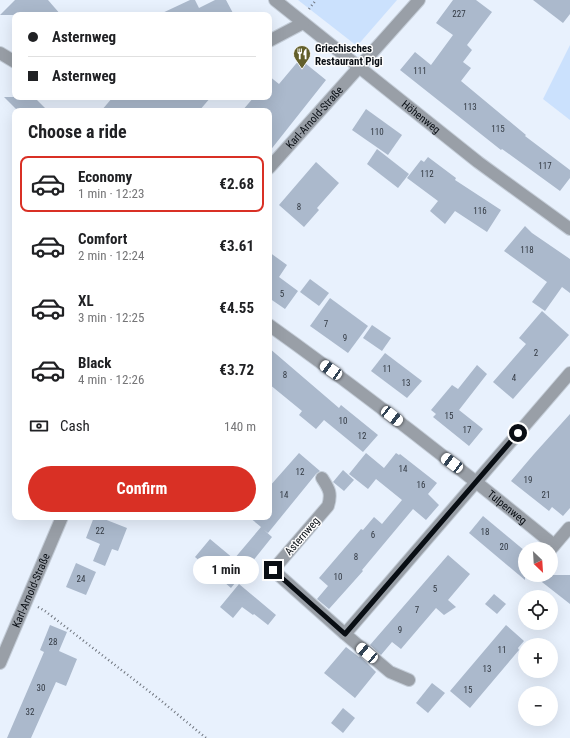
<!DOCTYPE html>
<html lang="en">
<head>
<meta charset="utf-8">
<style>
  body { margin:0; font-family:"Roboto Condensed",sans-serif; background:#f6f6f6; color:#202124; height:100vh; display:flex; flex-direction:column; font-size:15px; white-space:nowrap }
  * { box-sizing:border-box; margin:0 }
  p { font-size:13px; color:#757577 }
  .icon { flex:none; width:22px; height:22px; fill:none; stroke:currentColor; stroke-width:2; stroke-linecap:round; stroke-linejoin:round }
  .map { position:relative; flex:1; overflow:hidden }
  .drawer { position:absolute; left:12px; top:108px; width:260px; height:412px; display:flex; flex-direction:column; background:#fff; border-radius:8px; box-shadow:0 4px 16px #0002 }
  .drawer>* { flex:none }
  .guide { position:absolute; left:12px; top:12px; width:260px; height:88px; border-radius:8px; box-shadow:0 4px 16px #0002; display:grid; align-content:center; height:88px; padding:0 16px; background:#fff }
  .needle { width:26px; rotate:155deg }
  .controls { position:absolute; left:518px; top:542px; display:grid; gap:8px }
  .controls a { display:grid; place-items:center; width:40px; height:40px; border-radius:50%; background:#fff; box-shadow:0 4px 16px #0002; font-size:20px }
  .end { position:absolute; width:18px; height:18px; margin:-9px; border:5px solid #090e14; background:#fff; box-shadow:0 0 0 2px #fff }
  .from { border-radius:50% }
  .bubble { position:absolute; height:28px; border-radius:14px; background:#fff; box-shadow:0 4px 16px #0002; font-size:13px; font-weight:700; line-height:28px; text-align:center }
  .car { position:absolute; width:12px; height:24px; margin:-12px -6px; border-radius:5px; box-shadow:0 0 3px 1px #0007; background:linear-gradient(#fff 24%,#345 0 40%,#fff 0 76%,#345 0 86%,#fff 0) }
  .guide b { display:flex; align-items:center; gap:14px; height:38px; font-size:15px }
  .guide b+b { border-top:1px solid #e0e0e0 }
  .guide i { width:10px; height:10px; background:#202124 }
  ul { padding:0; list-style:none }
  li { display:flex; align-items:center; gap:12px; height:56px; margin:0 8px 6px; padding:0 8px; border:2px solid transparent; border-radius:8px }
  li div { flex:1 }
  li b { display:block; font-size:15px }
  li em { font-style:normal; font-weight:700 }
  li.current { border-color:#d93025 }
  li>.icon { width:36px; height:36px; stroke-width:1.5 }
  h2 { padding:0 16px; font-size:18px; line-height:48px }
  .pay { display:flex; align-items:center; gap:10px; height:44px; padding:0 16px; font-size:15px }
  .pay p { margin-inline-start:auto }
  .primary-button { display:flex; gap:8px; margin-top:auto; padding:8px 16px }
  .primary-button a { flex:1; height:46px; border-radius:24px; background:#d93025; color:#fff; font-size:16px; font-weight:700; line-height:46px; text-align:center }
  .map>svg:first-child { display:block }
  .green { fill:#cbe1fd }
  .building { fill:#abb9cc }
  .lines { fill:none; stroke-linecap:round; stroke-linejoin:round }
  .street-casing { stroke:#c4cdd8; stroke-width:14 }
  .path { stroke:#6e747d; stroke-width:2.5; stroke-dasharray:1 3; stroke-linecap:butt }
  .street { stroke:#999fa7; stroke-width:12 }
  .route { stroke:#090e14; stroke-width:5 }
  .labels { text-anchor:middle; stroke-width:3; stroke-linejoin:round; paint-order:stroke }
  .number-label { font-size:9px; fill:#323942 }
  .poi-label { font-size:11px; font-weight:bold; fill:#090e14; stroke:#fdfdfd; text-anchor:start }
  .street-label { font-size:11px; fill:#090e14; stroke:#fdfdfd }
</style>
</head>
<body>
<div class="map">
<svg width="570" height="738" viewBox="0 0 570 738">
  <rect width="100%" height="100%" fill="#e8f1fd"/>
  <g class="green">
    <path d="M298 0H397L357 46Z"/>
    <path d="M570 45V120L543 99Z"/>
  </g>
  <g class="building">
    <path d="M15 0H48L61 15H0Z"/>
    <path d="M190 0H195L199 8 215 0H226L234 15H158Z"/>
    <path d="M453 0H476L492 12 467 45 472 50 463 62 471 68 461 81 526 135 525 136 570 170V178L560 191 502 149 501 150 400 70 415 52 431 65 453 35 436 23Z"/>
    <path d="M533 0H570V14L563 23Z"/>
    <path d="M300 59 326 80 269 152V111H242L254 97H269V76L279 84Z"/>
    <path d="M4 97H34L48 111H18Z"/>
    <path d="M113 97H211L199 111H101Z"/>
    <path d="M366 109 402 135 388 155 352 130Z"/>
    <path d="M377 149 409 174 398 188 367 164Z"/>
    <path d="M428 157 456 178 455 180 501 210 487 232 455 211 445 224 430 211 438 201 407 178 421 160 424 162Z"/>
    <path d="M316 162 339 183 317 208 319 210 304 227 279 205Z"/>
    <path d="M525 226 532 233 570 259V293L562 287 545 311 532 302 547 282 504 251Z"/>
    <path d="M269 252 287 265 279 277 298 291 285 309 269 298Z"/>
    <path d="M310 279 329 293 319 306 300 292Z"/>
    <path d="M330 298 368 326 348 353 310 326Z"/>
    <path d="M542 311 569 335 513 399 493 382 526 344 519 338Z"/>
    <path d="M372 325 391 338 382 351 363 338Z"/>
    <path d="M269 348 339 408 341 405 378 435 363 452 324 420 316 429 299 415 302 411 269 384Z"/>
    <path d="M385 353 422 381 407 398 371 371Z"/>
    <path d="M477 365 487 374 459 410 483 429 469 446 433 417 436 414 431 410 452 385 458 389Z"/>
    <path d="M570 414V508L563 516 552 507 549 511 511 481 534 454Z"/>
    <path d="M299 453 320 471 316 474 268 533 264 530 272 537 231 588 195 557 210 539 234 559 261 527 249 517H269V487Z"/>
    <path d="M366 453 384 468 396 453 399 455 400 454 437 483 428 494 439 505 426 520 413 509 362 570 363 571 329 609 317 599 328 586 319 578 361 529 363 530 374 517 382 524 402 500 376 479 368 489 349 474Z"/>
    <path d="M343 470 354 480 344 491 333 482Z"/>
    <path d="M483 516 525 551V580L469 533Z"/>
    <path d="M94 517H99L127 528 118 551 112 549 105 566 93 561 100 544 86 538Z"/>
    <path d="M448 555 470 574 448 600 456 607 444 615 436 608 401 649 392 642 381 655 370 645Z"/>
    <path d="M76 563 96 572 86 595 66 587Z"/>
    <path d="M533 575H570V604Z"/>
    <path d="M239 584 276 615 268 625 254 614 253 615 242 607 233 618 220 607Z"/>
    <path d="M494 594 506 604 497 614 485 604Z"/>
    <path d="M50 625 67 632 59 651 77 659 66 686 56 682 31 738H7L44 652 40 650Z"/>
    <path d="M506 625 524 641 518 648 519 650 470 708 450 691Z"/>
    <path d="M346 647 359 657 360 656 376 672 355 698 324 673Z"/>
    <path d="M432 683 445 693 428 713 416 703Z"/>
    <path d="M343 708 355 718 343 733 331 723Z"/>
  </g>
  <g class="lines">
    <defs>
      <g id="street">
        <path id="s1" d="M275 0 478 162 570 229"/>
        <path d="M269 41 303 23"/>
        <path d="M0 53 15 62"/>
        <path id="s2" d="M269 168 419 0"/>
        <path id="s3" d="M269 325C367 395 461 469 554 545"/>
        <path d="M322 478C329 489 332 493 328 506L273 570 345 634 390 672 409 680"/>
        <path d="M551 549 569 528"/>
        <path d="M345 634 570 373"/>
        <path id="s4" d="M0 663 62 517"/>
      </g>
    </defs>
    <use href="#street" class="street-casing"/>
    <g class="path">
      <path d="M309 9 316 0"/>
      <path d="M38 607 45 611 159 699 206 738"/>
    </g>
    <use href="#street" class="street"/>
  </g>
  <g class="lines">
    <path class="route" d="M273 570 345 634 518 433"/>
  </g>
  <defs>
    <symbol id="restaurant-pin" viewBox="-11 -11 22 30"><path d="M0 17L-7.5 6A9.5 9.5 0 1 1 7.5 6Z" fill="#625f2b" stroke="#fdfdfd"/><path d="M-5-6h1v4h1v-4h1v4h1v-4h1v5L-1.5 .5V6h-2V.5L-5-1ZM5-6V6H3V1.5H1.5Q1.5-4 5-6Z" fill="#fff"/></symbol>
  </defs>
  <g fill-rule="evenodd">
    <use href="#restaurant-pin" x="292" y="44" width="20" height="27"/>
  </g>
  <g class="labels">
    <g class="number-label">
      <text x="459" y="17">227</text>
      <text x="420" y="74">111</text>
      <text x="470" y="110">113</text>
      <text x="498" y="132">115</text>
      <text x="377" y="135">110</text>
      <text x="545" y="169">117</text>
      <text x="427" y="177">112</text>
      <text x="299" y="210">8</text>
      <text x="480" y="214">116</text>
      <text x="527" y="253">118</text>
      <text x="282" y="297">5</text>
      <text x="326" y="327">7</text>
      <text x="345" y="341">9</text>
      <text x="536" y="356">2</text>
      <text x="387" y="372">11</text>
      <text x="285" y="378">8</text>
      <text x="514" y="381">4</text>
      <text x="406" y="386">13</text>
      <text x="449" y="419">15</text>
      <text x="343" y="424">10</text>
      <text x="467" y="433">17</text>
      <text x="362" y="439">12</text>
      <text x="403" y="472">14</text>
      <text x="300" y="475">12</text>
      <text x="528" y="483">19</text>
      <text x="421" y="488">16</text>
      <text x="284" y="498">14</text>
      <text x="546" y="498">21</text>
      <text x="100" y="534">22</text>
      <text x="485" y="535">18</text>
      <text x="373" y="538">6</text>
      <text x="504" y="550">20</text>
      <text x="356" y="560">8</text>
      <text x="338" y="580">10</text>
      <text x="81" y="582">24</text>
      <text x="435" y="592">5</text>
      <text x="417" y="613">7</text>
      <text x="400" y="633">9</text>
      <text x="53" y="645">28</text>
      <text x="502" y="653">11</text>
      <text x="487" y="672">13</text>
      <text x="41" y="691">30</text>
      <text x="468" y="693">15</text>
      <text x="30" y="715">32</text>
    </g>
    <g class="poi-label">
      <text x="315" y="52">Griechisches<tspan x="315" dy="13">Restaurant Pigi</tspan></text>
    </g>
    <g class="street-label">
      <text dy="4" stroke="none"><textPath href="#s1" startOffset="187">Höhenweg</textPath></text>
      <text dy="4" stroke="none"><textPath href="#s2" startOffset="68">Karl-Arnold-Straße</textPath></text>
      <text dy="4" stroke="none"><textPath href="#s3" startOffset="300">Tulpenweg</textPath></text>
      <text transform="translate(302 536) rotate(-49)" y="4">Asternweg</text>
      <text dy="4" stroke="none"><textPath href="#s4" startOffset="79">Karl-Arnold-Straße</textPath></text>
    </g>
  </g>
</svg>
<div class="controls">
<a><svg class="needle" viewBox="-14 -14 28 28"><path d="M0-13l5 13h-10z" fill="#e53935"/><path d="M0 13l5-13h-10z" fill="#757577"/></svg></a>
<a><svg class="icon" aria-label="locate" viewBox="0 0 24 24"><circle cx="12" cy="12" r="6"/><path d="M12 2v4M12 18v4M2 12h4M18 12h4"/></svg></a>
<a>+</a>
<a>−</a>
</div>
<i class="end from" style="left:518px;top:433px"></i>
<i class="end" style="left:273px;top:570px"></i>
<div class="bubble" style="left:193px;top:556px;width:66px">1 min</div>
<i class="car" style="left:331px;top:370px;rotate:305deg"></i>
<i class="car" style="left:392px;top:416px;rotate:128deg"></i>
<i class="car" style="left:452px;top:463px;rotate:307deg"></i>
<i class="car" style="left:367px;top:653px;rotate:310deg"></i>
<div class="guide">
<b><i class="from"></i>Asternweg</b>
<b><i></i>Asternweg</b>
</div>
<section class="drawer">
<h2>Choose a ride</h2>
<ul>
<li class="current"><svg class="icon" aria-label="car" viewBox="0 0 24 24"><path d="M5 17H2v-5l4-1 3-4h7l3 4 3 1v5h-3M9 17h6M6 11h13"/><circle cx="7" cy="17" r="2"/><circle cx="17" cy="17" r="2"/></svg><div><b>Economy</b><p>1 min · 12:23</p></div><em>€2.68</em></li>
<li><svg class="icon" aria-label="car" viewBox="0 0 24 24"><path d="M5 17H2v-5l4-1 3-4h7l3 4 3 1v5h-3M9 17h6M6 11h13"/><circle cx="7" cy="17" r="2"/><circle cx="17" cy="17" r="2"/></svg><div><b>Comfort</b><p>2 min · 12:24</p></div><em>€3.61</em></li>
<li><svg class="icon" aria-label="car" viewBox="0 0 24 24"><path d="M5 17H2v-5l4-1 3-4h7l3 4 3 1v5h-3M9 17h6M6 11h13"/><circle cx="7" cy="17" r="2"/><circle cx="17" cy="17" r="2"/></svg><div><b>XL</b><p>3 min · 12:25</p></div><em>€4.55</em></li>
<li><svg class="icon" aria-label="car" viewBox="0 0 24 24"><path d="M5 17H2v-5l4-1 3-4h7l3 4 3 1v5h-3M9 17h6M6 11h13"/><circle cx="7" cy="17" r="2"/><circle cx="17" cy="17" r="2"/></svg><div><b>Black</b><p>4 min · 12:26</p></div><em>€3.72</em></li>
</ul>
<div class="pay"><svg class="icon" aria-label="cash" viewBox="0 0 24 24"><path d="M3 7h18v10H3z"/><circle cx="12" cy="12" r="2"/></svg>Cash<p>140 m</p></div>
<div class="primary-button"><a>Confirm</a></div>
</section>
</div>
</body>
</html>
